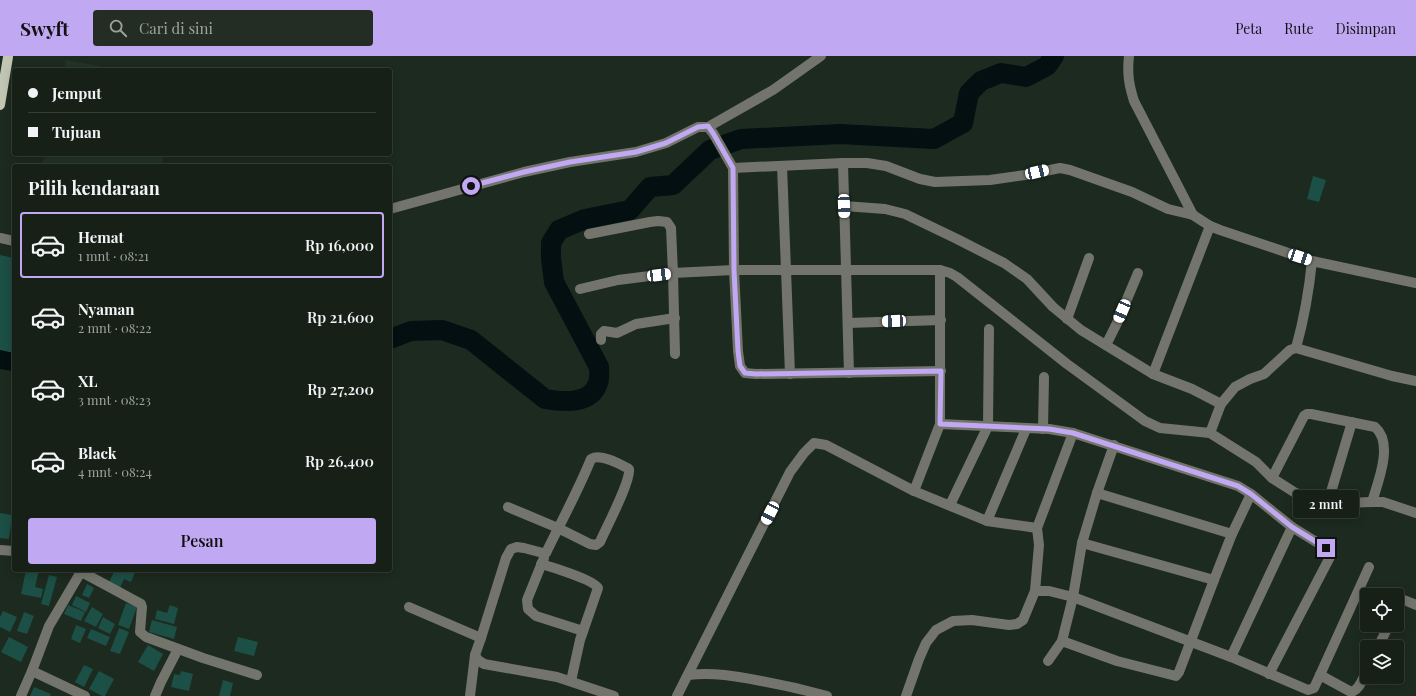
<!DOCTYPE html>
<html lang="id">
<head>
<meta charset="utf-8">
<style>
  body { margin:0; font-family:"Playfair Display",serif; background:#232d24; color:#f1f3f6; height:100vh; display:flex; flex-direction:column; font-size:15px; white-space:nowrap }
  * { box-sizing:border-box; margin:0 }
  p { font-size:13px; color:#9ea3a1 }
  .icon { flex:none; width:22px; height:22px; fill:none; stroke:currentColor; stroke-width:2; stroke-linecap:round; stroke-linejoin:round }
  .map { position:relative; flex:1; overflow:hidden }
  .drawer { position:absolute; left:12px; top:108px; width:380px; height:408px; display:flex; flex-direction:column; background:#162017; border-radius:4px; box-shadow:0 2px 10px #0003,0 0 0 1px #353e36 }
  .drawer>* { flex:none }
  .guide { position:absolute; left:12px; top:12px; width:380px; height:88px; border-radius:4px; box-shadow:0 2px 10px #0003,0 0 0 1px #353e36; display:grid; align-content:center; height:88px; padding:0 16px; background:#162017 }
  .controls { position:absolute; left:1360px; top:532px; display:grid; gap:8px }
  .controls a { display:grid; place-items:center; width:44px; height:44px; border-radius:4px; background:#162017; box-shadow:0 2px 10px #0003,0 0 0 1px #353e36; font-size:20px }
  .end { position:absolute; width:18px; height:18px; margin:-9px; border:5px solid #c1a8f3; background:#111; box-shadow:0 0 0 2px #111 }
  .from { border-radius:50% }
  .bubble { position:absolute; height:28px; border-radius:4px; background:#162017; box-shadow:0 2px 10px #0003,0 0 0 1px #353e36; font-size:13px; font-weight:600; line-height:28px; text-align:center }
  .car { position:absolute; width:12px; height:24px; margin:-12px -6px; border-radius:5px; box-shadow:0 0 3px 1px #0007; background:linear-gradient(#fff 24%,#345 0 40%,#fff 0 76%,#345 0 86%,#fff 0) }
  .guide b { display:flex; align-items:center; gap:14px; height:38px; font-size:15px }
  .guide b+b { border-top:1px solid #353e36 }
  .guide i { width:10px; height:10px; background:#f1f3f6 }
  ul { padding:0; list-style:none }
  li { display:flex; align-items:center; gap:12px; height:66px; margin:0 8px 6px; padding:0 8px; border:2px solid transparent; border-radius:4px }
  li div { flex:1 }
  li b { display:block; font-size:15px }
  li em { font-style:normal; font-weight:600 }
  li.selected { border-color:#c1a8f3 }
  li>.icon { width:36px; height:36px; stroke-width:1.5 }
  h2 { padding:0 16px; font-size:18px; line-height:48px }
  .action { display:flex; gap:8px; margin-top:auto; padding:8px 16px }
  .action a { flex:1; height:46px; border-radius:4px; background:#c1a8f3; color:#111; font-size:16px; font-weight:600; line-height:46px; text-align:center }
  header { display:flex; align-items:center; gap:24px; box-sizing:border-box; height:56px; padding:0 20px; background:#c1a8f3; color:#111 }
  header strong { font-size:19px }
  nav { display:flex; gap:22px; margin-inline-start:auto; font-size:14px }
  .search { width:280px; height:36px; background:#232d24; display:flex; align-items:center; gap:10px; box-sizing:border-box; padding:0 14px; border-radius:4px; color:#9ea3a1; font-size:15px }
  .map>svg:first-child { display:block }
  .built { fill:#223425 }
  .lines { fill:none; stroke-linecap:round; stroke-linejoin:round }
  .river { stroke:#040f11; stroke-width:20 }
  .building { fill:#1c4f45 }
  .minor { stroke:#73756d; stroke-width:10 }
  .major { stroke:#c0c5b4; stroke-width:10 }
  .route { stroke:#c1a8f3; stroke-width:5 }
</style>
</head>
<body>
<header>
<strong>Swyft</strong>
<div class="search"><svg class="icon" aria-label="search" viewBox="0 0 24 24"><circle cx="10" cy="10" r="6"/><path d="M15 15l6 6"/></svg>Cari di sini</div>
<nav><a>Peta</a><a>Rute</a><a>Disimpan</a></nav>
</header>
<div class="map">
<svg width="1416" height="640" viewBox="0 0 1416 640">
  <rect width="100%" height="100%" fill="#1d2a1f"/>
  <g class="built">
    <path d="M66 4 121 14H64Z"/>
    <path d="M45 98H164L161 110H42Z"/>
  </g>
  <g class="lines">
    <g class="river">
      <path d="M390 283 411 275 442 274 471 284 545 343C563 346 591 349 598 327 600 322 599 316 599 311L554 226 551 202V187L559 174 585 163 630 154 650 131 673 129 710 94 741 83 840 78 934 83 963 67 969 37 981 25 1001 17 1026 21 1047 10 1054 0"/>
      <path d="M0 303 14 305"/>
    </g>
  </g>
  <g class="building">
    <path d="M1313 120 1326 124 1319 146 1307 143Z"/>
    <path d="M0 199 14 202V297L0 294Z"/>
    <path d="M0 457 12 459 9 483 0 482Z"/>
    <path d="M26 514H39L35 531 43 533 41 542 21 538Z"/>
    <path d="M115 514H132L135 516 131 526 124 523 120 532 109 526Z"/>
    <path d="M49 519 57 521 49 550 41 548Z"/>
    <path d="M87 528 94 532 89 542 82 539Z"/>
    <path d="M76 540 90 547 86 556 72 549Z"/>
    <path d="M126 547 137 551 129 573 118 569Z"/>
    <path d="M68 549 85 556 81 565 64 558Z"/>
    <path d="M170 549 178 552 174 568 155 563 157 554 167 557Z"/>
    <path d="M92 551 103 558 96 571 84 565Z"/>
    <path d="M3 555 17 561 10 576 0 571V561Z"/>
    <path d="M24 556 34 560 27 578 17 575Z"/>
    <path d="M103 561 115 568 110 578 98 572Z"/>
    <path d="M152 564 177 571 174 583 149 576Z"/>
    <path d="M76 569 86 573 80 587 71 583Z"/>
    <path d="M119 572 129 576 120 598 110 595Z"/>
    <path d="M91 573 110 581 106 590 87 582Z"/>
    <path d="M9 581 28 591 21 606 1 596Z"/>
    <path d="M238 581 258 586 254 600 234 595Z"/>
    <path d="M148 589 163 598 154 615 138 606Z"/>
    <path d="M84 609 93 613 84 631 75 626Z"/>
    <path d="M99 615 114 623 105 640H102L89 633Z"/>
    <path d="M181 615 193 618 189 635 171 631 174 618 180 619Z"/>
    <path d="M223 624 233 627 230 640H219Z"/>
    <path d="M34 631 51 638 50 640H30Z"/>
  </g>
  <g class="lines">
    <g class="minor">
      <path d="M1129 0C1127 18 1129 29 1134 45L1193 159"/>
      <path d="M708 71 773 34 821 0"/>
      <path d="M843 107H867L886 110 920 123 935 126 990 124 1025 119 1060 112 1070 114 1132 136 1168 153 1193 159 1210 170 1220 174 1312 205 1416 227"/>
      <path d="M782 110 790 318"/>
      <path d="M733 112 843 107 849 317"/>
      <path d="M844 150 885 153 905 158 957 183 1004 207 1027 223 1053 251 1081 274 1153 318 1192 333 1221 348 1210 377"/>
      <path d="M390 153 524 116 570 106 636 96 666 87 698 71H708L713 77 733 112 734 214 738 295 740 310 745 317 756 318 941 315"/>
      <path d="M589 178 650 166 658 165 667 166 671 172 673 217 734 214H940V368L1049 373 1073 377 1238 430 1251 438 1292 471 1326 492 1329 496 1330 501 1269 618"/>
      <path d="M0 182 14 185"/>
      <path d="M940 214 950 217 957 221 1067 308 1145 365 1160 372 1210 377 1256 406 1272 422 1294 436 1315 445 1345 447 1372 446H1383L1416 457"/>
      <path d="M580 233 618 224 673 217 675 298"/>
      <path d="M1067 263 1089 202"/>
      <path d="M848 267 941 264"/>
      <path d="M601 284V278L604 275 617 277 636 268 675 262"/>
      <path d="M1106 289 1117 267 1138 217"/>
      <path d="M1296 292C1304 263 1309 235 1312 205"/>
      <path d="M1153 318 1210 170"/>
      <path d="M1221 348 1235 331 1250 323 1264 318 1290 294 1296 292 1392 320 1416 325"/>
      <path d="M1043 373 1044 321"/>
      <path d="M1272 422 1304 360 1307 358H1311L1375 371C1394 387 1378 426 1372 446"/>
      <path d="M914 435 940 368"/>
      <path d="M1097 437 1232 478"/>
      <path d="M1328 446 1352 366"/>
      <path d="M950 449 988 370 989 273"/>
      <path d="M508 451 558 472 590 488 596 489 600 486C606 472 631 425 629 413 620 408 601 397 591 403 578 435 561 466 546 497H543L524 492 517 491 511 493 506 502 481 582 475 599 478 604 484 608 557 621 614 640"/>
      <path d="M987 465 1026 373"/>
      <path d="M1082 487 1214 524"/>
      <path d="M0 494 14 495"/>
      <path d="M544 502 527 544 528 553 536 560 583 575"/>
      <path d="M541 508C552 511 594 524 598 532L580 584 571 625"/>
      <path d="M78 514 141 548 142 551 140 576 146 581 203 602 257 619"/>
      <path d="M1035 535H1049L1073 541 1231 601 1308 634 1314 632 1320 619 1369 511"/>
      <path d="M409 551 481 582"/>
      <path d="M1397 552 1401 545 1404 544 1416 549"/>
      <path d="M1062 585 1073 541 1082 487 1097 437 1114 389"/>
      <path d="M1378 591 1389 569"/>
      <path d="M1231 601 1292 471"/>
      <path d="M1048 605 1062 585 1117 605 1176 620 1179 616 1214 524 1232 478 1251 438"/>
      <path d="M32 615 85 640"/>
      <path d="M688 619C713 616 736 620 761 625 783 629 805 634 827 640"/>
      <path d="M1320 619 1351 636C1360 634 1363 621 1367 614"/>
      <path d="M21 640 32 615 49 570 82 514"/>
      <path d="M155 640 161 626 178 593"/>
      <path d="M470 640 475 599"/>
      <path d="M677 640 790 416 804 397 814 387 826 389 914 435 987 465 1037 472"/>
      <path d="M906 640 919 603 926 587 936 574 953 565 972 564 1009 569 1017 568 1023 564 1035 535 1039 489 1037 472 1073 377"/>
    </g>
    <path class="major" d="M0 49 8 1"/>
  </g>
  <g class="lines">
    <path class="route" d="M471 130 524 116 570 106 636 96 666 87 698 71 708 70 713 77 733 112 734 214 738 295 740 310 745 317 756 318 941 315 940 368 1049 373 1073 377 1238 430 1251 438 1292 471 1326 492"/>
  </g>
</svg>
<div class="controls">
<a><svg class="icon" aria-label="locate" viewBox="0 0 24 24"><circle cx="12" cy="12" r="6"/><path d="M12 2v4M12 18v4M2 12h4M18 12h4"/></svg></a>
<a><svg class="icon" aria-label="layers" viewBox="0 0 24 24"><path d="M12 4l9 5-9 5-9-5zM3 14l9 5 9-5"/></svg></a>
</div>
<i class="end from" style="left:471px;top:130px"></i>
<i class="end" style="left:1326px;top:492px"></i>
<div class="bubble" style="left:1293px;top:434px;width:66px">2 mnt</div>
<i class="car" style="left:1037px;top:116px;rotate:77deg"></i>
<i class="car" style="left:844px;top:150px;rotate:178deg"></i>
<i class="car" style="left:1300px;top:201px;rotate:108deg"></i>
<i class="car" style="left:659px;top:219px;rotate:83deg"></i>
<i class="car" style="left:1122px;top:255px;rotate:203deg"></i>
<i class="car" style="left:894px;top:265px;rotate:268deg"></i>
<i class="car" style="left:770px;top:457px;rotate:207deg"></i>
<div class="guide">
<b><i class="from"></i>Jemput</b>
<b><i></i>Tujuan</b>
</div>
<section class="drawer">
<h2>Pilih kendaraan</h2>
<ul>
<li class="selected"><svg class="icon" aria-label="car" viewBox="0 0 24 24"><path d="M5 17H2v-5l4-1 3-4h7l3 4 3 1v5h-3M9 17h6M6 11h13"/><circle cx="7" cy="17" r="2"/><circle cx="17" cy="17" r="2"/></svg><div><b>Hemat</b><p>1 mnt · 08:21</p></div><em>Rp 16,000</em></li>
<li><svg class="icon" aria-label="car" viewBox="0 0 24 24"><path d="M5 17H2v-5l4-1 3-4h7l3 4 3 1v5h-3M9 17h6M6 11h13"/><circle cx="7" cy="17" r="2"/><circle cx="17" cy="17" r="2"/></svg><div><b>Nyaman</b><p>2 mnt · 08:22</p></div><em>Rp 21,600</em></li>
<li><svg class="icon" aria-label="car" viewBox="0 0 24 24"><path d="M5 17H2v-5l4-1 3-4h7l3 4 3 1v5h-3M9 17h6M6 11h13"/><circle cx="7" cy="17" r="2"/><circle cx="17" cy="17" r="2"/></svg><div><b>XL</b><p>3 mnt · 08:23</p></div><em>Rp 27,200</em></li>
<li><svg class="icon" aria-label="car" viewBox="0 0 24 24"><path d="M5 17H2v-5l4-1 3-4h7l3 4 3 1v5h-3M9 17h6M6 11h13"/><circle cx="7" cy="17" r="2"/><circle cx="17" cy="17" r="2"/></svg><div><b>Black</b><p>4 mnt · 08:24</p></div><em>Rp 26,400</em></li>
</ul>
<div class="action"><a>Pesan</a></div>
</section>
</div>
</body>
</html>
